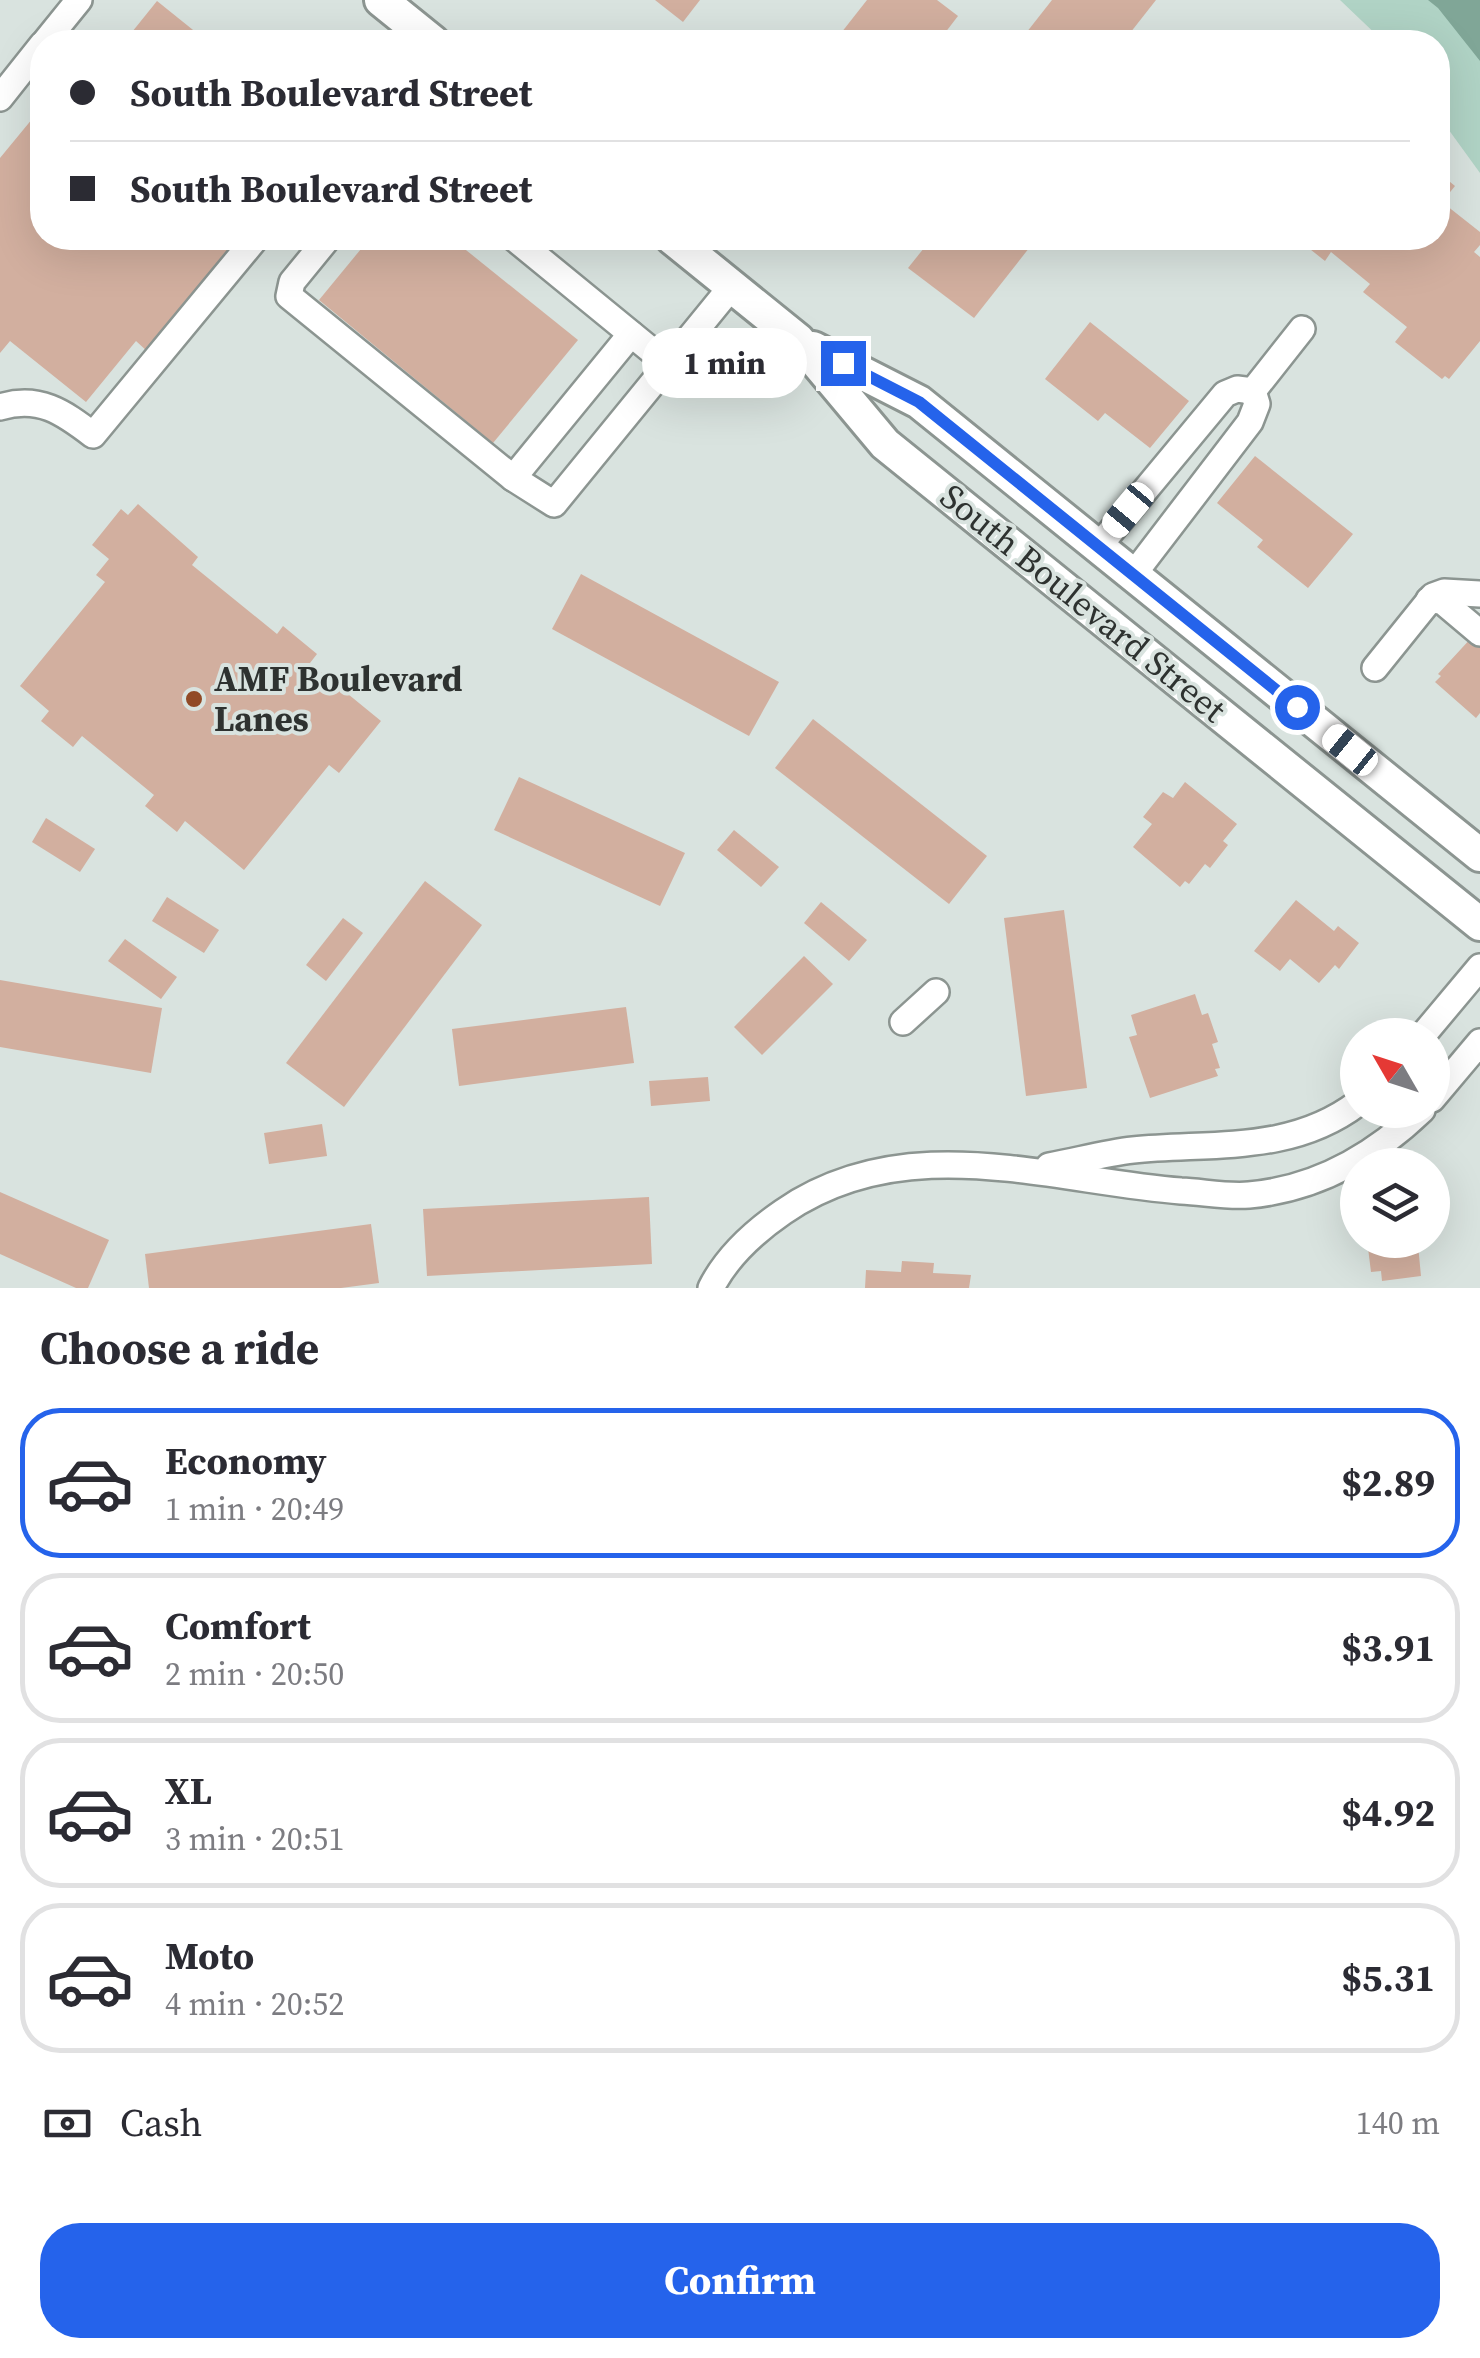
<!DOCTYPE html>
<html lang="en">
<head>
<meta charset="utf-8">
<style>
  body { margin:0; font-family:"Source Serif 4",serif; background:#f7f7f7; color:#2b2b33; height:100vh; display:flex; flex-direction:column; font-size:38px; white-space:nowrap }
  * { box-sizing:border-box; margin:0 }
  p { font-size:32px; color:#7c7c81 }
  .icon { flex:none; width:55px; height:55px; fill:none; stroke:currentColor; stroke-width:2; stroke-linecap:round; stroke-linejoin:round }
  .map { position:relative; height:1288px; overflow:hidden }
  .details { display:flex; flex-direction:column; background:#fff; flex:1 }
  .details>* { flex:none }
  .hud { position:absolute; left:30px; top:30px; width:1420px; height:220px; border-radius:40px; box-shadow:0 10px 40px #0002; display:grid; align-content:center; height:220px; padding:0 40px; background:#fff }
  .needle { width:65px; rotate:309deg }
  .controls { position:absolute; left:1340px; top:1018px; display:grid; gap:20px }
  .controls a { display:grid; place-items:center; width:110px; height:110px; border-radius:50%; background:#fff; box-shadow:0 10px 40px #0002; font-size:50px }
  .end { position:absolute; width:45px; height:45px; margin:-22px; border:12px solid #2563eb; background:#fff; box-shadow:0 0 0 5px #fff }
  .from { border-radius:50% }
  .bubble { position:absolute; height:70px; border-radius:35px; background:#fff; box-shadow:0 10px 40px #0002; font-size:32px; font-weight:700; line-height:70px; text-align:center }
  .car { position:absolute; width:30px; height:60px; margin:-30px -15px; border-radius:12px; box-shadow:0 0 8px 2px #0007; background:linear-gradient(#fff 24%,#345 0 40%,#fff 0 76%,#345 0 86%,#fff 0) }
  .hud b { display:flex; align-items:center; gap:35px; height:95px; font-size:38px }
  .hud b+b { border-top:2px solid #e1e1e2 }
  .hud i { width:25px; height:25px; background:#2b2b33 }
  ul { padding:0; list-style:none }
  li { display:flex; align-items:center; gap:30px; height:150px; margin:0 20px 15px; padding:0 20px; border:5px solid #e1e1e2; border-radius:40px }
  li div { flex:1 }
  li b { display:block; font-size:38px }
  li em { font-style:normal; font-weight:700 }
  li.active { border-color:#2563eb }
  li>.icon { width:90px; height:90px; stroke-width:1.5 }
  h2 { padding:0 40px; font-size:45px; line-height:120px }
  .pay { display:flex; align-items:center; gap:25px; height:110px; padding:0 40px; font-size:38px }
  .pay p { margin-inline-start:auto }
  .cta { display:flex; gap:20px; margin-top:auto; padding:20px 40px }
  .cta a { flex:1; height:115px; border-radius:40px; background:#2563eb; color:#fff; font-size:40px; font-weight:700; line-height:115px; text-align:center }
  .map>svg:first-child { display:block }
  .green { fill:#b0d3c5 }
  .water { fill:#80a697 }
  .building { fill:#d2af9f }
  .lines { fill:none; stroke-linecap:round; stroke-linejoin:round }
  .minor-casing { stroke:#8c9591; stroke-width:30 }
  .major-casing { stroke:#8c9591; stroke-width:38 }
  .minor { stroke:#fff; stroke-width:25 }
  .major { stroke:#fff; stroke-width:32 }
  .route { stroke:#2563eb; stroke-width:12 }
  .poi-dot { fill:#914a26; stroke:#d9e3df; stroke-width:4 }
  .labels { text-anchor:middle; stroke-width:8; stroke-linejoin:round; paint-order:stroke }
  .street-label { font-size:35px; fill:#2e3230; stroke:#d9e3df }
  .poi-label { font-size:35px; font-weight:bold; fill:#2e3230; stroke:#d9e3df; text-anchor:start }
</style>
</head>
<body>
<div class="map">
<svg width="1480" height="1288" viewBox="0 0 1480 1288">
  <rect width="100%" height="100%" fill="#d9e3df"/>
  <path class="green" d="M1340 0H1480V173L1438 115V42H1384Z"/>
  <path class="water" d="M1428 0H1480V61L1438 8Z"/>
  <g class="building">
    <path d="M655 0H700L683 22Z"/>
    <path d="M867 0H937L958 16 938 42H834Z"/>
    <path d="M1052 0H1156L1123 42H1019Z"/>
    <path d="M157 1 208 42H124Z"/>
    <path d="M42 107V238H240L148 352 136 341 86 402 10 341 0 353V158Z"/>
    <path d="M1438 172 1455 186 1442 202 1480 232V245L1474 252 1480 257V341L1449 379 1445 376 1442 379 1395 342 1407 327 1363 292 1370 284 1331 252 1325 261 1296 238H1438Z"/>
    <path d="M370 238H451L578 340 493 443 319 300Z"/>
    <path d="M932 238H1037L974 318 908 268Z"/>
    <path d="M1090 322 1189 401 1150 448 1105 413 1098 421 1045 379Z"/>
    <path d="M1255 456 1353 534 1308 588 1257 547 1263 540 1217 503Z"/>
    <path d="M138 504 198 557 192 565 277 634 283 626 317 654 310 663 381 721 339 773 329 765 244 870 185 821 177 832 145 806 154 795 82 736 73 747 41 721 49 711 20 686 105 582 96 575 109 559 92 545 121 509 128 515Z"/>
    <path d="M581 574 779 682 749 736 552 629Z"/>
    <path d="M1473 636 1480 642V713L1476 718 1435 682 1441 676 1438 674Z"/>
    <path d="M813 719 987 856 949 904 775 768Z"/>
    <path d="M519 777 685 853 660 906 494 830Z"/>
    <path d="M1185 782 1237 824 1223 841 1228 845 1210 868 1205 864 1189 884 1185 881 1180 887 1133 847 1152 824 1143 817 1163 792 1173 798Z"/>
    <path d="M46 818 95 849 80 872 32 842Z"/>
    <path d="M734 830 779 867 761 887 717 850Z"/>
    <path d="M425 881 482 925 344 1107 286 1063Z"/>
    <path d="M167 897 219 930 204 953 152 921Z"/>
    <path d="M1296 900 1334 931 1338 926 1359 943 1339 969 1335 965 1319 983 1290 959 1280 971 1254 951Z"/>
    <path d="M821 902 867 940 849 961 804 923Z"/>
    <path d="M1064 910 1087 1088 1026 1096 1004 918Z"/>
    <path d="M343 918 363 933 326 981 306 965Z"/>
    <path d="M125 939 177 977 161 999 108 961Z"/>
    <path d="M804 956 833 984 762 1055 734 1027Z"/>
    <path d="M0 980 162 1008 151 1073 0 1047Z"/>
    <path d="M1195 994 1202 1015 1208 1013 1218 1042 1212 1044 1220 1068 1215 1069 1218 1076 1150 1098 1129 1037 1137 1035 1131 1015Z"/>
    <path d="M626 1007 634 1063 459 1086 452 1029Z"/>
    <path d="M708 1077 710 1101 651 1106 649 1081Z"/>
    <path d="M322 1124 327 1156 269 1164 264 1133Z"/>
    <path d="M0 1192 109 1240 88 1288H76L0 1254Z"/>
    <path d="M649 1197 652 1264 427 1276 423 1209Z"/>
    <path d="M371 1224 379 1283 341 1288H149L145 1254Z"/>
    <path d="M1367 1240H1421L1422 1244 1418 1245 1421 1276 1382 1281 1381 1271 1371 1272Z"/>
    <path d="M902 1261 934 1263 933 1273 971 1275 969 1288H865L866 1270 901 1272Z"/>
  </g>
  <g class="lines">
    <defs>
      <g id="minor">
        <path d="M45 42 79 0"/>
        <path d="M0 98 42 45"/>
        <path d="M328 238 292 282 289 296 513 478 554 504 732 286"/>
        <path d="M514 238 668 364"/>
        <path d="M1253 391 1302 329"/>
        <path d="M0 407C39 395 63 412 93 435L256 238"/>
        <path d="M513 478 631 334"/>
        <path d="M1098 547 1225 394 1237 389 1253 391"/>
        <path d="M1133 575 1250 422 1257 404 1253 391"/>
        <path d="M1429 600 1442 601 1480 633"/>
        <path d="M1375 668 1433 596 1444 592 1480 594"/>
        <path d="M903 1022 936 992"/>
        <path d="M1423 1035 1480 967"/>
        <path d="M1432 1099 1480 1042"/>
        <path d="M1049 1166C1077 1161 1105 1153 1133 1150 1212 1142 1291 1154 1358 1103"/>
        <path d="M711 1288C727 1256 754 1232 783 1212 905 1128 1047 1180 1181 1191 1203 1192 1227 1197 1249 1195 1317 1189 1373 1157 1422 1110"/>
      </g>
      <g id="major">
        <path d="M381 0 433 42"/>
        <path d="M672 238 798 340 885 444 1480 924"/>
        <path d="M813 348 919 402 1480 855"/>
      </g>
    </defs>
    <use href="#minor" class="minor-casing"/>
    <use href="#major" class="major-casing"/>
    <use href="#minor" class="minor"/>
    <use href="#major" class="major"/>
  </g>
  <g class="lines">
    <path class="route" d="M843 363 919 402 1297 707"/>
  </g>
  <circle class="poi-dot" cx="194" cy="699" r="10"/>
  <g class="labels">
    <g class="street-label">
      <text transform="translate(1083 603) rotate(39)" y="12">South Boulevard Street</text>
    </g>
    <g class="poi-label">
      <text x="214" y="691">AMF Boulevard<tspan x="214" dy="40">Lanes</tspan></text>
    </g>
  </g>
</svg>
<div class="controls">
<a><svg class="needle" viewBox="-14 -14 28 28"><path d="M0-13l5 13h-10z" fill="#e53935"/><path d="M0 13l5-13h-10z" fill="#7c7c81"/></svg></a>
<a><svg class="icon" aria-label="layers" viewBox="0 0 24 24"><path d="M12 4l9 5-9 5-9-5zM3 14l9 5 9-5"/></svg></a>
</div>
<i class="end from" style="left:1297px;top:707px"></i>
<i class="end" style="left:843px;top:363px"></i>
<div class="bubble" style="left:642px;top:328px;width:165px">1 min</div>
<i class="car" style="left:1128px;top:510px;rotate:220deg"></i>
<i class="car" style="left:1350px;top:750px;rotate:309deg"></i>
<div class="hud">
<b><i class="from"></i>South Boulevard Street</b>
<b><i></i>South Boulevard Street</b>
</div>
</div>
<section class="details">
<h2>Choose a ride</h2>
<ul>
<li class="active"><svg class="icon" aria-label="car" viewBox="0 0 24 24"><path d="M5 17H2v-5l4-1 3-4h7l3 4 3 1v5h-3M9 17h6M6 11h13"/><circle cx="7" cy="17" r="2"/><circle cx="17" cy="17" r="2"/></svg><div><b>Economy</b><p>1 min · 20:49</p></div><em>$2.89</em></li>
<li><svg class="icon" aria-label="car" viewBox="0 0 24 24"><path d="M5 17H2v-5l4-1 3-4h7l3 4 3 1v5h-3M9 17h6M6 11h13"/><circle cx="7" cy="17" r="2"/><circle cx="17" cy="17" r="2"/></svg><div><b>Comfort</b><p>2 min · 20:50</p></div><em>$3.91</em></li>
<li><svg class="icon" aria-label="car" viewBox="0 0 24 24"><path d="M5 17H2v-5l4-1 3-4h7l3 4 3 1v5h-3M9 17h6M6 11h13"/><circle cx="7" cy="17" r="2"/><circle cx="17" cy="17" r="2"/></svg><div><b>XL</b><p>3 min · 20:51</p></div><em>$4.92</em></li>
<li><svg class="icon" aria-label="car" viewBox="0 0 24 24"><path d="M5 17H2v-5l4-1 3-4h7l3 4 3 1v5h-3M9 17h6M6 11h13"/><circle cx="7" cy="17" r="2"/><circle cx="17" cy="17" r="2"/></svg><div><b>Moto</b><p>4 min · 20:52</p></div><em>$5.31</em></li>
</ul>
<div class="pay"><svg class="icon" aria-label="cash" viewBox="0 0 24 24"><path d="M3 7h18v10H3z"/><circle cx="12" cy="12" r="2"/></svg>Cash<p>140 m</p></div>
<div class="cta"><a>Confirm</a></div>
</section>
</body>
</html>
